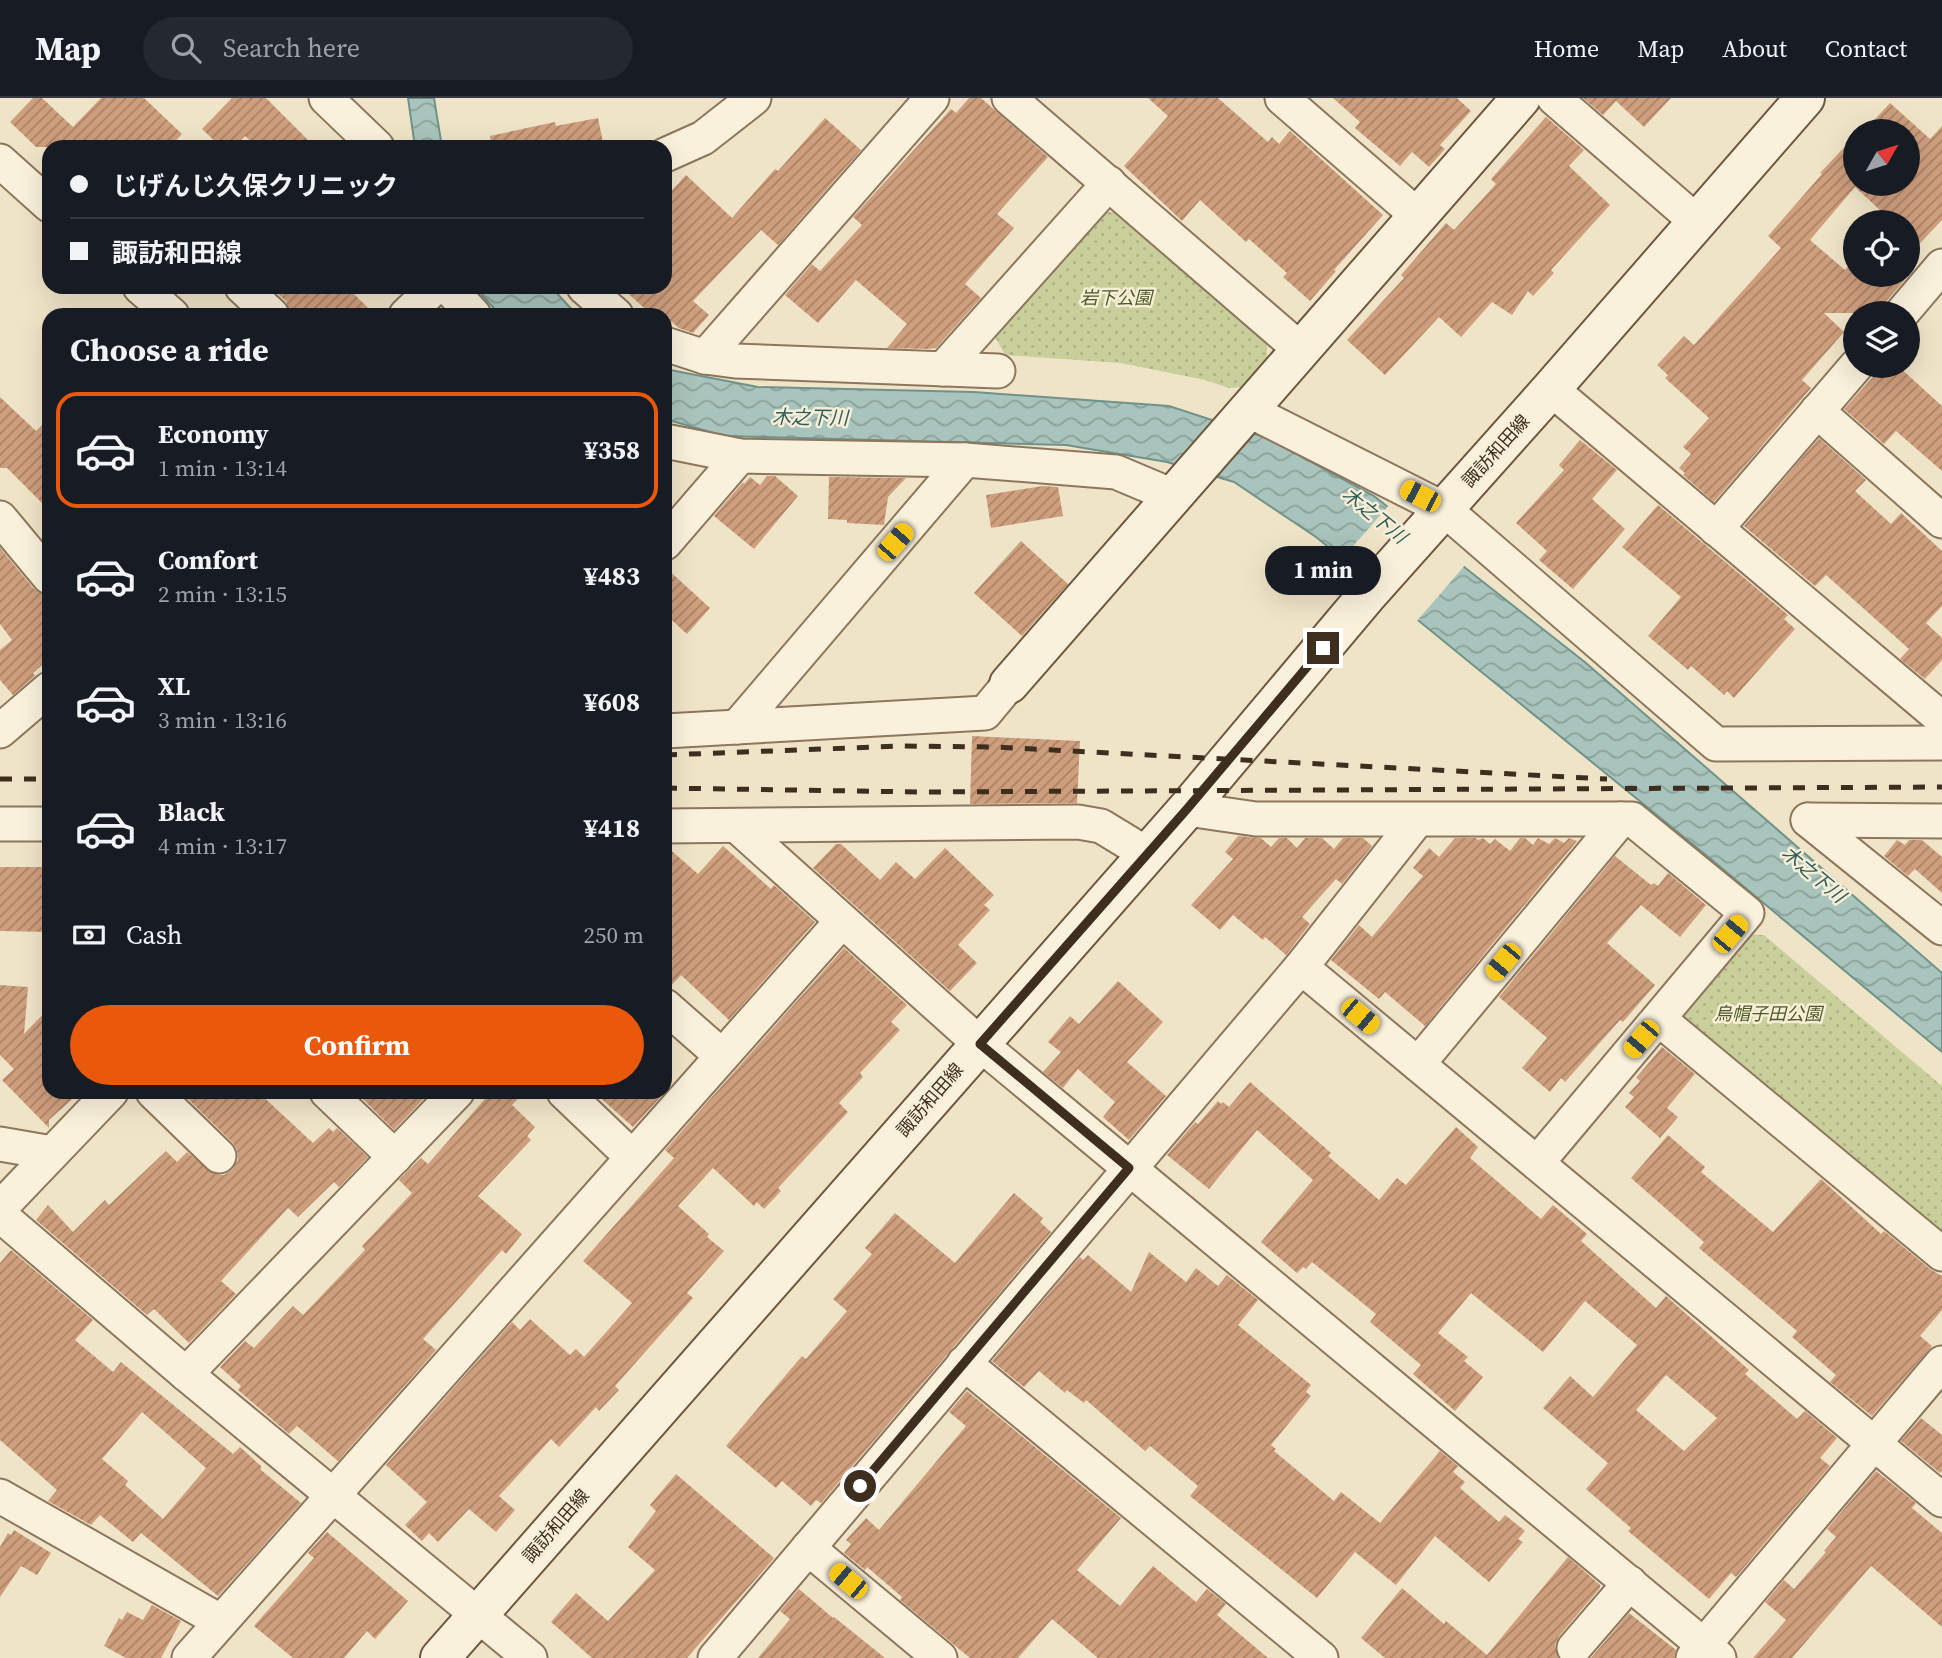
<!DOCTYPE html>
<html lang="en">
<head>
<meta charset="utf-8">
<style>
  body { margin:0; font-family:"Source Serif 4","Noto Sans JP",serif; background:#242831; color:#f1f3f6; height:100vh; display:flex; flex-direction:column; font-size:26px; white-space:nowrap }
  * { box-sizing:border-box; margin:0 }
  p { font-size:23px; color:#9ea1a6 }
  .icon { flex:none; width:38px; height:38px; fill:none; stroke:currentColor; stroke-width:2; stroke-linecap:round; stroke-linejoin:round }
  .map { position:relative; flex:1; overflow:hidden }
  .side { position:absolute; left:42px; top:210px; width:630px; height:791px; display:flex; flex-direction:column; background:#171b24; border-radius:21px; box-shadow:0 7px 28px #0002 }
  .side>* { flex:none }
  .guide { position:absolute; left:42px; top:42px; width:630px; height:154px; border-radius:21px; box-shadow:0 7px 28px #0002; display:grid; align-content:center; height:154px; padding:0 28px; background:#171b24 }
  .needle { width:46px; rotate:51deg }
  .fabs { position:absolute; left:1843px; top:21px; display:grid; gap:14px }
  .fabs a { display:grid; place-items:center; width:77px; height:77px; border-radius:50%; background:#171b24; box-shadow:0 7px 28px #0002; font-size:35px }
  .end { position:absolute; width:32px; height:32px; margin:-16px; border:9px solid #3d2e20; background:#fff; box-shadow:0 0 0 4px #fff }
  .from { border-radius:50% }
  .bubble { position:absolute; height:49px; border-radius:24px; background:#171b24; box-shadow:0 7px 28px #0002; font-size:23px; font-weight:700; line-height:49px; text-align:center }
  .car { position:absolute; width:21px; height:42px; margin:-21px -10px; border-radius:9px; box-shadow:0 0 5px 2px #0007; background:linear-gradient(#f5c518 24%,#345 0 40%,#f5c518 0 76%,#345 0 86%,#f5c518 0) }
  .guide b { display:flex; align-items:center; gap:24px; height:66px; font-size:26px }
  .guide b+b { border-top:2px solid #363941 }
  .guide i { width:18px; height:18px; background:#f1f3f6 }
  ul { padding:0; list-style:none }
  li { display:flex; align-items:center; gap:21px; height:116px; margin:0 14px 10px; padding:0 14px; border:4px solid transparent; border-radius:21px }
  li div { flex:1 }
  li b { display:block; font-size:26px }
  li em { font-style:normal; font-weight:700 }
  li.on { border-color:#ea580c }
  li>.icon { width:63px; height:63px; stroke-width:1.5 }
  h2 { padding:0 28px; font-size:32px; line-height:84px }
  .pay { display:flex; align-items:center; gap:18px; height:77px; padding:0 28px; font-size:26px }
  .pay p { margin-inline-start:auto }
  .action { display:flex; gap:14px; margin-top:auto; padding:14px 28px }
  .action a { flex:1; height:80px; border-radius:42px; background:#ea580c; color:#fff; font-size:28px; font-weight:700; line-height:80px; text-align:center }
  header { display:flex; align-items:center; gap:42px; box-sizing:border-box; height:98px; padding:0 35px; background:#171b24; border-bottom:2px solid #363941 }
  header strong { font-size:33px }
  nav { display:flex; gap:38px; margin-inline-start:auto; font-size:24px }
  .search { width:490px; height:63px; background:#242831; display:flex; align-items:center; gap:18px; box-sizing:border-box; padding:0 24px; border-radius:38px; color:#9ea1a6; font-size:26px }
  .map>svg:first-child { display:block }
  .park { fill:url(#park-dots) }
  .water { fill:url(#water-waves); stroke:#6f938a; stroke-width:2 }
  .pier { fill:#f0e4c8 }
  .building { fill:url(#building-hatch); fill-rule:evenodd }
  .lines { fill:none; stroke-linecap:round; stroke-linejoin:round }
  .street-casing { stroke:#8d765c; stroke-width:37 }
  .secondary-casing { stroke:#6f573f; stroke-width:42 }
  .street { stroke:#faf1dc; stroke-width:33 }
  .secondary { stroke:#faf1dc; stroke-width:38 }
  .rail { stroke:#3d2e20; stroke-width:5; stroke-dasharray:12 12; stroke-linecap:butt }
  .route { stroke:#3d2e20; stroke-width:9 }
  .labels { text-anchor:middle; stroke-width:5; stroke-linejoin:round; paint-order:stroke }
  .park-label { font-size:18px; font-style:italic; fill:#4d5a26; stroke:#f7eed8 }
  .street-label { font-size:18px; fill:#3d2e20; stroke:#f7eed8 }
  .water-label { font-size:19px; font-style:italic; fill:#2f5d5a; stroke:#f7eed8 }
</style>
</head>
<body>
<header>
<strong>Map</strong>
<div class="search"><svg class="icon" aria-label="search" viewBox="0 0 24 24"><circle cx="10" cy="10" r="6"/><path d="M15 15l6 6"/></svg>Search here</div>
<nav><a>Home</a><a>Map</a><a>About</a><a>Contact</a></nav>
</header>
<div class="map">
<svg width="1942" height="1560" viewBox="0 0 1942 1560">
  <defs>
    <pattern id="park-dots" width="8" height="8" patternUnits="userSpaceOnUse" patternTransform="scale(1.75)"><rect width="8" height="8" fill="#c9cf9b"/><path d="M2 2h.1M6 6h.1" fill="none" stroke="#aeb285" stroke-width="1.8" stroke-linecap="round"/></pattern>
    <pattern id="water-waves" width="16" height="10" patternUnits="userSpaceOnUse" patternTransform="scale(1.75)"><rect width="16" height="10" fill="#a9c4bc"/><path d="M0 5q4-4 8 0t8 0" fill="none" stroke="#8ba098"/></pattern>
    <pattern id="building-hatch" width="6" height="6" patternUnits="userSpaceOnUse" patternTransform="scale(1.75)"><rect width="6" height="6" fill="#cf9f7d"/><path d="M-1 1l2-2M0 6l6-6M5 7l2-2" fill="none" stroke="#a98266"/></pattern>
  </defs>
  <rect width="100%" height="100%" fill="#f0e4c8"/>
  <g class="park">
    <path d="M1102 114H1115L1267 247V262L1242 289 1229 290 1205 282 1121 265 1005 257 994 237Z"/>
    <path d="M1743 836 1764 837 1942 988V1135L1681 920 1680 907Z"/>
  </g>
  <g class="water">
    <path d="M408 0H434L442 49H415Z"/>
    <path d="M475 189H551L577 217H500Z"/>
    <path d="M665 271 758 289 974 294 1169 308 1267 340 1374 398 1586 565 1942 875V954L1712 762 1316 439 1234 384 1167 364 1066 347 724 338 665 321Z"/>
  </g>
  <path class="pier" d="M1390 406 1466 466 1416 524 1340 463Z"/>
  <g class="building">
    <path d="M33 0H42L73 29 101 0H144L182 36 170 49H36L10 24Z"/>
    <path d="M232 0H266L315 49H257L245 38 234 49H221L202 31Z"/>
    <path d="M969 0H981L1048 59 997 116 1014 130 965 186 981 200 936 250 928 251 887 250 907 226 856 182 818 225 785 197 812 166 820 173 862 127 853 119 951 11 956 15Z"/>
    <path d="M1148 0H1218L1268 44 1272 39 1279 46 1290 33 1383 117 1334 172 1336 173 1310 203 1283 179 1287 175 1249 141 1246 144 1200 102 1182 123 1124 68 1168 18Z"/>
    <path d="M1333 0H1457L1471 13 1440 47 1445 51 1429 69 1412 54 1400 68 1355 30 1360 24Z"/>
    <path d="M1583 0H1671L1644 29 1616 3 1603 17Z"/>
    <path d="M1890 5 1930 41 1942 28V122L1908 158V124H1893L1855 89 1810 142 1845 172 1855 161V177H1909L1876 215H1824L1844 234 1802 282 1811 290 1714 404 1683 377 1685 375 1679 370 1691 356 1683 349 1709 320 1665 280 1668 277 1657 267 1684 238 1694 247 1781 150 1768 138 1822 76 1820 75 1855 38V86H1908V33H1864Z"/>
    <path d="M1546 19 1584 52 1569 68 1610 107 1551 172 1554 175 1533 198 1528 193 1512 217 1492 204 1461 239 1439 219 1385 277 1347 242 1404 180 1401 177 1446 125 1454 132 1496 86 1491 81Z"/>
    <path d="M598 20 604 49H491L490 38 555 24 556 28Z"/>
    <path d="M825 20 861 52 778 147 761 132 693 203 709 217 693 235 679 230 672 224 669 227H665V217H652L621 189H665V100L686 77 732 120 775 71 778 73Z"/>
    <path d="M270 189H347L375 217H291L286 203Z"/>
    <path d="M1883 268H1898L1942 308V373L1896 333 1884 346 1844 311Z"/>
    <path d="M0 299 36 333 49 320V412L7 370H0Z"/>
    <path d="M1819 340 1866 382 1855 393 1891 426 1901 415 1942 453V508L1926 525 1942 540V562L1925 581 1900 561 1909 551 1826 477 1815 488 1744 428Z"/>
    <path d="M1580 342 1617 372 1592 401 1625 431 1573 491 1539 462 1547 453 1516 425 1564 372 1559 367Z"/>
    <path d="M767 378H775L798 398 754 451 714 418 743 384 744 386 750 379 760 387Z"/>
    <path d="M829 379 906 380 888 399 884 427 847 425V422L828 421Z"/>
    <path d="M1043 388 1058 389 1063 418 991 430 986 397Z"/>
    <path d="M1658 407 1788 517 1784 521 1795 531 1734 600 1727 593 1724 597 1691 568 1688 572 1648 538 1681 499 1622 449Z"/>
    <path d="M1021 443 1068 486 1022 538 974 495Z"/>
    <path d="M0 450 34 491 49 500V561L33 575 35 578 13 597 0 582V552L12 542 0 526Z"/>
    <path d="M665 469 710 510 687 536 665 516Z"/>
    <path d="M972 638 1080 643 1077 705 970 706Z"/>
    <path d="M1238 738 1261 740 1271 749 1279 740H1287L1297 750 1305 740H1322L1334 751 1343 740H1363L1372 748 1342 786 1336 781 1302 819 1310 826 1286 857 1265 839 1263 842 1233 817 1220 832 1191 807 1233 761 1225 754Z"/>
    <path d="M1455 740H1476L1478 742 1483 740 1490 746 1495 741 1510 753 1520 740H1525L1533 747 1538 740 1549 746 1555 740 1564 745 1569 740 1577 743 1425 928 1385 894 1379 901 1331 862 1359 827 1372 839 1423 778 1413 770 1429 750 1439 759Z"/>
    <path d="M1897 742 1905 747 1909 742H1922L1942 759V795L1915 771 1908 778 1884 758Z"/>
    <path d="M836 746H841L880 782 896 764 915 781 945 750 994 797 984 807 990 812 958 847 977 865 950 893 813 770Z"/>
    <path d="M665 747 698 776 723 748 771 791 774 787 815 824 729 922 681 877 670 889H665Z"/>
    <path d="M1615 758 1651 787 1654 785 1658 788 1668 775 1706 807 1680 839 1641 807 1607 845 1655 887 1623 924 1620 922 1565 984 1561 980 1550 994 1522 970 1547 940 1499 899Z"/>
    <path d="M0 769H49V834L0 833Z"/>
    <path d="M844 850 907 907 891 924 900 932 860 975 863 979 839 1005 848 1014 778 1090 781 1093 764 1111 757 1104 754 1108 713 1070 678 1108 709 1136 707 1139 724 1153 687 1195 693 1200 615 1288 619 1292 599 1313 596 1309 559 1349 551 1341 499 1398 515 1412 496 1434 469 1411 438 1444 429 1435 422 1443 405 1427 427 1404 386 1367 512 1224 520 1232 530 1221 570 1257 576 1251 584 1259 632 1205 583 1163 674 1060 665 1052Z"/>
    <path d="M1118 883 1163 924 1127 964 1166 998 1129 1042 1103 1019 1115 1004 1078 971 1063 990 1043 974 1061 954 1048 944 1070 918 1079 926Z"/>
    <path d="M0 887 28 889 24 936 49 910V994H80L49 1022V1030L2 982 14 971 0 957Z"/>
    <path d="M1662 949 1695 976 1667 1010 1678 1019 1660 1040 1625 1009 1634 999 1629 995 1640 983 1636 980Z"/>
    <path d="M1250 984 1331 1055 1328 1058 1379 1102 1397 1080 1406 1087 1456 1029 1478 1049 1470 1060 1541 1121 1553 1107 1587 1136 1581 1143 1656 1210 1666 1198 1749 1272 1745 1276 1797 1321 1805 1313 1837 1340 1820 1360 1830 1368 1736 1479 1731 1475 1709 1501 1628 1433 1631 1430 1586 1391 1608 1365 1543 1310 1570 1278 1593 1299 1637 1247 1585 1203 1543 1254 1471 1195 1438 1235 1468 1259 1464 1263 1483 1279 1455 1313 1413 1276 1421 1267 1370 1224 1376 1216 1312 1164 1306 1171 1303 1169 1297 1175 1261 1144 1313 1082 1257 1032 1209 1091 1167 1057 1195 1024 1198 1026 1218 1003 1221 1006 1223 1004 1229 1009ZM1666 1277 1717 1320 1684 1353 1636 1312Z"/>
    <path d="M181 994H258L313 1045 329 1030 333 1034 337 1030 368 1059 339 1089 334 1084 298 1119 288 1110 221 1183 236 1196 189 1245 154 1211 147 1217 36 1122 48 1107 73 1134 105 1102 109 1107 166 1053 177 1064 187 1054 214 1076 224 1077 232 1072 238 1062 237 1052 233 1045Z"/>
    <path d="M369 994H430L394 1032 363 1001Z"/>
    <path d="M491 994H524L512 1007 535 1029 527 1038 531 1042 478 1098 522 1136 506 1156 502 1152 423 1241 436 1252 338 1363 297 1328 289 1336 238 1292 241 1288 220 1269 245 1243 254 1250 293 1208 303 1217 365 1152 362 1148 412 1095 399 1082 421 1060 428 1066Z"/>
    <path d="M594 994H665L633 1029Z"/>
    <path d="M1668 1037 1705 1069 1701 1074 1773 1134 1821 1081 1881 1136 1884 1133 1930 1171 1942 1178V1212L1920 1238 1932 1248 1872 1318 1830 1284 1836 1277 1792 1239 1797 1233 1699 1150 1704 1144 1631 1080Z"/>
    <path d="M1014 1095 1043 1120 1040 1124 1051 1134 821 1405 816 1402 811 1408 782 1383 776 1390 726 1348 802 1258 806 1261 847 1213 833 1201 872 1156 865 1150 895 1115 955 1165Z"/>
    <path d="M11 1152 93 1222 75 1242 113 1274 121 1264 233 1356 240 1349 261 1368V1372L301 1405 218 1498 141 1435 133 1444 100 1417 91 1427 48 1403 57 1392 0 1342V1165ZM142 1314 206 1370 163 1421 125 1387 128 1383 102 1361Z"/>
    <path d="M1149 1154 1186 1184 1196 1170 1218 1188 1227 1177 1258 1202 1238 1227 1311 1287 1306 1294 1311 1298 1271 1347 1276 1351 1274 1353 1334 1403 1341 1394 1380 1425 1440 1353 1458 1368 1453 1374 1465 1384 1460 1390 1499 1424 1505 1417 1525 1433 1518 1441 1523 1444 1489 1484 1435 1438 1396 1487 1355 1454 1317 1500 1190 1398 1198 1388 1150 1348 1145 1353 1086 1302 1084 1305 1067 1292 1065 1295 1039 1273 1024 1289 992 1263 1080 1159 1083 1162 1088 1157 1131 1194Z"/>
    <path d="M967 1293 1121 1420 1077 1472 1120 1508 1153 1468 1196 1504 1207 1491 1226 1506 1217 1517 1268 1560H1098L1052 1521 1018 1560H970L900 1502 902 1499 867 1469 865 1472 844 1455 851 1446 846 1442 866 1420 879 1432 966 1328 949 1314Z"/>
    <path d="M1921 1320 1942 1337V1373L1940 1375 1901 1343Z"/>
    <path d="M1876 1373 1916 1405 1912 1410 1942 1435V1529L1871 1468 1792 1560H1753L1786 1522 1765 1504 1784 1482 1794 1491 1826 1454 1824 1453 1836 1439 1827 1431Z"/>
    <path d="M676 1376 774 1460 687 1560H592L551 1524 576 1495 608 1523 655 1472 628 1449 656 1413 650 1407Z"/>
    <path d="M14 1432 51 1455 37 1477 21 1468 0 1499V1449L8 1435 11 1437Z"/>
    <path d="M327 1434 408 1503 375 1541 367 1533 344 1560H293L254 1528 314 1460 308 1455Z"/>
    <path d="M1568 1459 1600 1487V1490L1559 1538 1555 1547 1558 1560H1385L1361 1540 1402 1490 1444 1526 1446 1523 1487 1557Z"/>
    <path d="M799 1491 833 1520 834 1519 885 1560H758L790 1521 780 1513Z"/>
    <path d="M152 1507 181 1523 161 1560H126L104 1548 119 1520 122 1522 127 1514 143 1522Z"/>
    <path d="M1629 1515 1676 1552 1674 1560H1591Z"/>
  </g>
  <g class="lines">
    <defs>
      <g id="street">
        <path d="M326 0 377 49"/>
        <path d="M1009 0 1301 252"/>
        <path d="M1282 0 1418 118"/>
        <path d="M1554 0 1697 124"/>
        <path d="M665 57 703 40 754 0"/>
        <path d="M0 63 49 107"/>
        <path d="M140 189 172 217"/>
        <path d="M242 189 272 217"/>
        <path d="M448 189 474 217"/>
        <path d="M584 189 616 217"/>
        <path d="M1902 215 1942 168"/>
        <path d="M406 217 435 189"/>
        <path d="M665 246 705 259 735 263 998 273"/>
        <path d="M705 259 932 0"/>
        <path d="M943 271 1109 85"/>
        <path d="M1551 291 1942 621"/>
        <path d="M1248 312 1444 411 1716 646 1942 645"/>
        <path d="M1817 313 1942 423"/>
        <path d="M665 343 740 358 965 362 1116 374 1173 398"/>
        <path d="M0 420 49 479"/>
        <path d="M1716 431 1856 268"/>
        <path d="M665 445 740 358"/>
        <path d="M737 629 965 362"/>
        <path d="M0 633 49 591"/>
        <path d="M665 633 985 615 1009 586"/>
        <path d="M1187 711 1256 721H1632L1747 815 1537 1065"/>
        <path d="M1808 722 1942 830"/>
        <path d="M1808 722 1942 723"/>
        <path d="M0 726H49"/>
        <path d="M665 728 1078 724 1101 728 1147 756"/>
        <path d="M737 728 980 946 1719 1560"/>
        <path d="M1301 869 1942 1402"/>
        <path d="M665 908 722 958"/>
        <path d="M1659 921 1942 1156"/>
        <path d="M1418 966 1621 721"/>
        <path d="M153 994 219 1058"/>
        <path d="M327 994 395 1059"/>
        <path d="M564 994 631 1058"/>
        <path d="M0 1046 52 1055"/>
        <path d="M0 1110 111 994"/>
        <path d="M0 1117 186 1276 530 1560"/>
        <path d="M964 1265 1321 1560"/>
        <path d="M186 1276 457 994"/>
        <path d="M0 1398 220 1523"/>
        <path d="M808 1450 940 1560"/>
        <path d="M1574 1550 1630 1485"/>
        <path d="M189 1560 842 823"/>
        <path d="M715 1560 1301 869 1417 722"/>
        <path d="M1693 1560 1942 1265"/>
      </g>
      <g id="secondary">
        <path d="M1009 586 1521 0"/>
        <path d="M440 1560 1187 711 1368 496 1551 291 1805 0"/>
      </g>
    </defs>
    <use href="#street" class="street-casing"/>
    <use href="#secondary" class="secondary-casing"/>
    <use href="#street" class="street"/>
    <use href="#secondary" class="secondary"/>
    <g class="rail">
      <path d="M665 657 902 648 995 649 1607 681"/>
      <path d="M0 681H49"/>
      <path d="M665 690 919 694 1942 689"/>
    </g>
  </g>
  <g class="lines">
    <path class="route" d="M860 1388 1129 1070 980 946 1187 711 1323 550"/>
  </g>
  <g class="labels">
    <g class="park-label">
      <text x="1116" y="206">岩下公園</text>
      <text x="1768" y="922">烏帽子田公園</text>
    </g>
    <g class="street-label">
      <text transform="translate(1496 353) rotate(-48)" y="6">諏訪和田線</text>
      <text transform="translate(930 1002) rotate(-49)" y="6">諏訪和田線</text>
      <text transform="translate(556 1428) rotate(-49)" y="6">諏訪和田線</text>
    </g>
    <g class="water-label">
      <text transform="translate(810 319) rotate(1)" y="7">木之下川</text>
      <text transform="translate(1375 417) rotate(39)" y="7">木之下川</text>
      <text transform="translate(1814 776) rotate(40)" y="7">木之下川</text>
    </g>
  </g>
</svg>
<div class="fabs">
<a><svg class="needle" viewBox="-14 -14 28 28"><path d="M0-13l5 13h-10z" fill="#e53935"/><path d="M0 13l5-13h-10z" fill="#9ea1a6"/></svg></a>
<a><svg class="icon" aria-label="locate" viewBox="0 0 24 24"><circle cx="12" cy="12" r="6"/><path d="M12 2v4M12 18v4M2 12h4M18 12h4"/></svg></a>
<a><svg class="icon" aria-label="layers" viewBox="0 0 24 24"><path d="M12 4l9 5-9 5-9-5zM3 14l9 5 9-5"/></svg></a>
</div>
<i class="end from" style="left:860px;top:1388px"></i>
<i class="end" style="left:1323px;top:550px"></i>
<div class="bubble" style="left:1265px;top:448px;width:116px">1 min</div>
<i class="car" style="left:1420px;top:398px;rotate:297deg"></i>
<i class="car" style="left:895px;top:444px;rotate:41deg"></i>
<i class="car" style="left:1730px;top:836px;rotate:40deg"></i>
<i class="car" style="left:1503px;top:864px;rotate:220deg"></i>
<i class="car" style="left:1360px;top:918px;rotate:130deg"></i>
<i class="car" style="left:1641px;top:941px;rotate:220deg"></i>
<i class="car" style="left:848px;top:1483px;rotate:310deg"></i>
<div class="guide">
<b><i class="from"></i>じげんじ久保クリニック</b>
<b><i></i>諏訪和田線</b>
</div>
<section class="side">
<h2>Choose a ride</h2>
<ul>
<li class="on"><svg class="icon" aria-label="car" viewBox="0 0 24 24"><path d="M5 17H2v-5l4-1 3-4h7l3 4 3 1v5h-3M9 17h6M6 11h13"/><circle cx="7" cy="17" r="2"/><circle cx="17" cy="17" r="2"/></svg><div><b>Economy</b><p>1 min · 13:14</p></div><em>¥358</em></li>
<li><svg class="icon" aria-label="car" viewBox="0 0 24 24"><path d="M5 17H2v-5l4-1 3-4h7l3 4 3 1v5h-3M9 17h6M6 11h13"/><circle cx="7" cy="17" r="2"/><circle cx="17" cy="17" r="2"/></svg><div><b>Comfort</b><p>2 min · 13:15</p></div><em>¥483</em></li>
<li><svg class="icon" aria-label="car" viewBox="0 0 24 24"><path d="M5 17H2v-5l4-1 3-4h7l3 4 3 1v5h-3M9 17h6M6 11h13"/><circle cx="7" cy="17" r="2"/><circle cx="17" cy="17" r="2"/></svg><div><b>XL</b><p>3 min · 13:16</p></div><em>¥608</em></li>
<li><svg class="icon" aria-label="car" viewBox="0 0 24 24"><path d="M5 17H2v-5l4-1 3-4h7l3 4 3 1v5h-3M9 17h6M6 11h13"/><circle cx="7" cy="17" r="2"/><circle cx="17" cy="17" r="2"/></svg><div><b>Black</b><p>4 min · 13:17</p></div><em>¥418</em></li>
</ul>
<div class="pay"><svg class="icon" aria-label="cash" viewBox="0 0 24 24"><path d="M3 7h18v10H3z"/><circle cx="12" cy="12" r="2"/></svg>Cash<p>250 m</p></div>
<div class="action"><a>Confirm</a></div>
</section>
</div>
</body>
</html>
